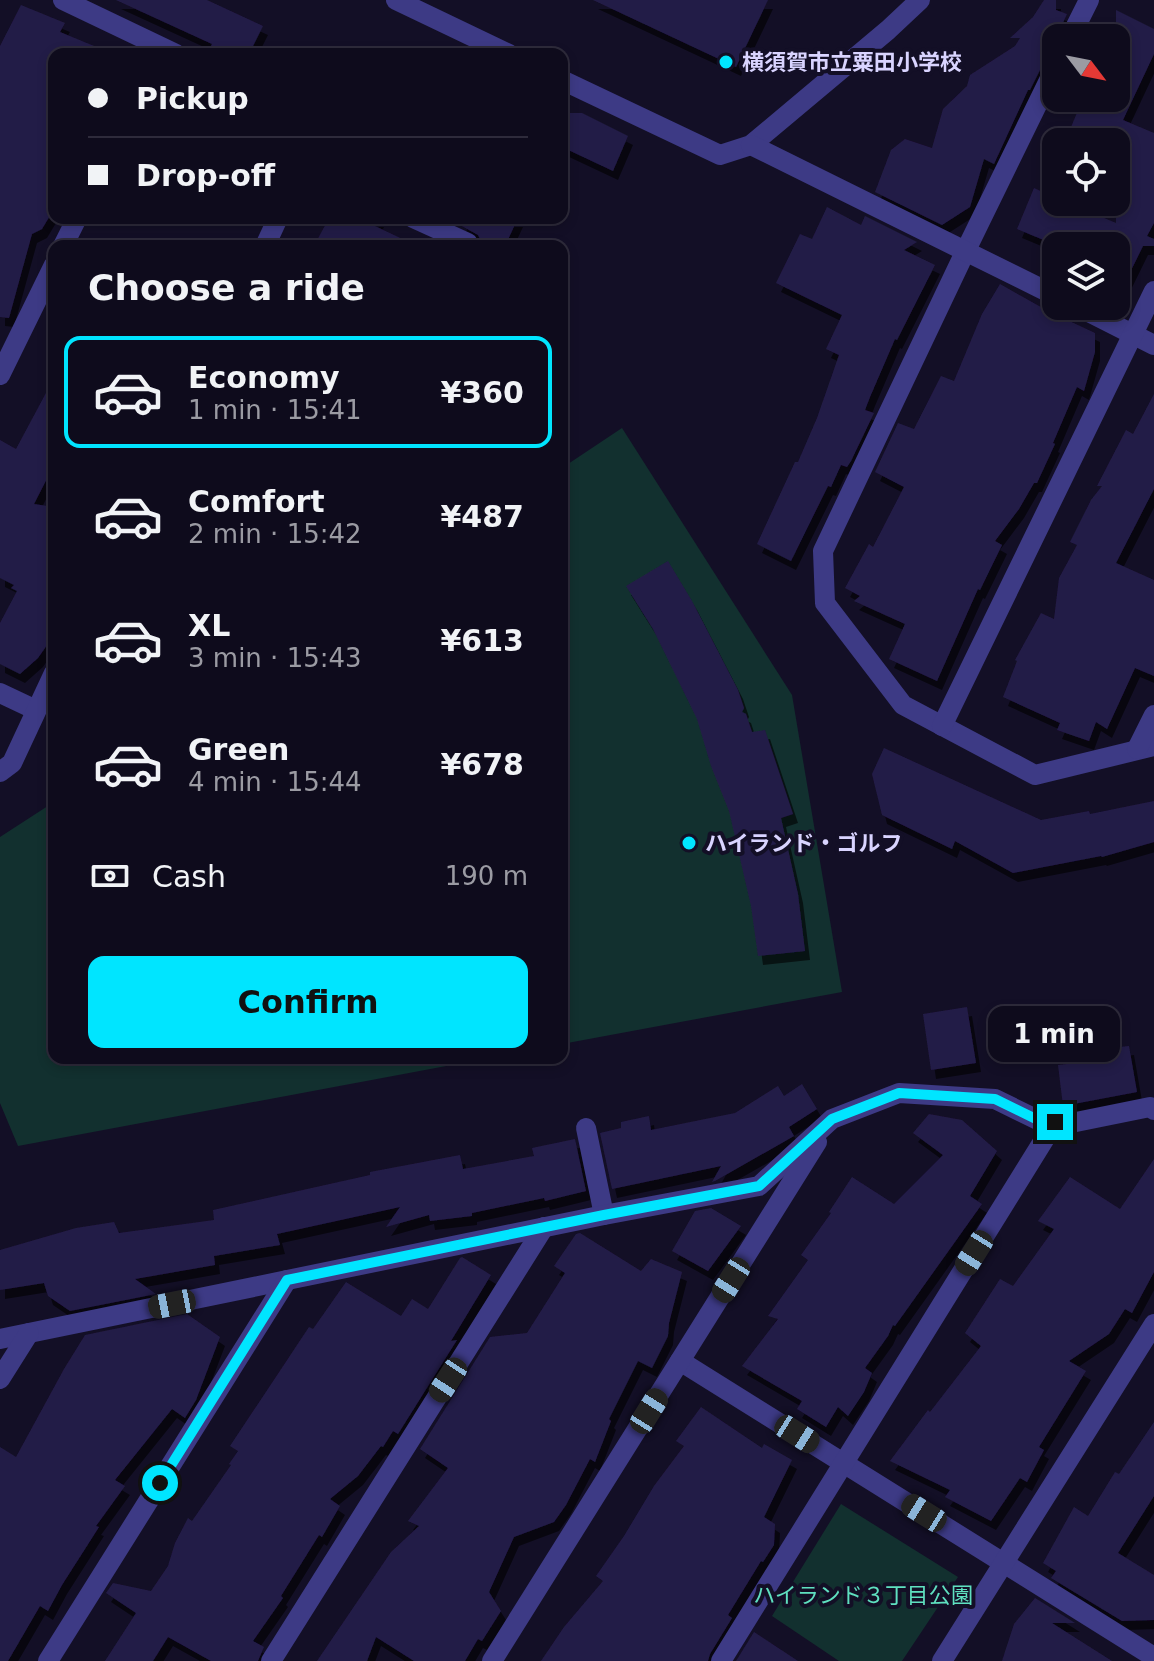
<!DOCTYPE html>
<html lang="en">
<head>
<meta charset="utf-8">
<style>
  body { margin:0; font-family:"DejaVu Sans","Noto Sans JP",sans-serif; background:#171425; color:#f1f3f6; height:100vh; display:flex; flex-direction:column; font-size:30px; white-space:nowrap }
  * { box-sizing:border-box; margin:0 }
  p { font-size:26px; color:#9b9ba3 }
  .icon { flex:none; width:44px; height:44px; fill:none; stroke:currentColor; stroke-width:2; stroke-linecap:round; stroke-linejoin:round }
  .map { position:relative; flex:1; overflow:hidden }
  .drawer { position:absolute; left:48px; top:240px; width:520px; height:824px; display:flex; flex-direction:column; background:#0e0b1c; border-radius:16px; box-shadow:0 4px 12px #0003,0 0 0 2px #2e2b3b }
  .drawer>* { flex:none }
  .guide { position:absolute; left:48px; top:48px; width:520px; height:176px; border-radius:16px; box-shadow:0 4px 12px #0003,0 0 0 2px #2e2b3b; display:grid; align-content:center; height:176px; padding:0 40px; background:#0e0b1c }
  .needle { width:52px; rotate:122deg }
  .buttons { position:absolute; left:1042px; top:24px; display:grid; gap:16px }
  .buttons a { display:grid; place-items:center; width:88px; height:88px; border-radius:16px; background:#0e0b1c; box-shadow:0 4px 12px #0003,0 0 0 2px #2e2b3b; font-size:40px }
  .end { position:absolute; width:36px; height:36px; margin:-18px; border:10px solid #00e5ff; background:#111; box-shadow:0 0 0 4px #111 }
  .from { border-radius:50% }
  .bubble { position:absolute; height:56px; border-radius:16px; background:#0e0b1c; box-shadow:0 4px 12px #0003,0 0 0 2px #2e2b3b; font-size:26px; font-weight:700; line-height:56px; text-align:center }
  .car { position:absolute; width:24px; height:48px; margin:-24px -12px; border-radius:10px; box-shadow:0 0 6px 2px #0007; background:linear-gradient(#222 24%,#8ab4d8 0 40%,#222 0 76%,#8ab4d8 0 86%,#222 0) }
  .guide b { display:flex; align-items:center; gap:28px; height:76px; font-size:30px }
  .guide b+b { border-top:2px solid #2e2b3b }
  .guide i { width:20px; height:20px; background:#f1f3f6 }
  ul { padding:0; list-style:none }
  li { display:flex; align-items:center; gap:24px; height:112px; margin:0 16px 12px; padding:0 24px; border:4px solid transparent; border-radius:16px }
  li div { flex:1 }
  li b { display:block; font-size:30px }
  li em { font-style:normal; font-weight:700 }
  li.selected { border-color:#00e5ff }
  li>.icon { width:72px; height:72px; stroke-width:1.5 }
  h2 { padding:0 40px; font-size:36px; line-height:96px }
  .pay { display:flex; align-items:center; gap:20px; height:88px; padding:0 40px; font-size:30px }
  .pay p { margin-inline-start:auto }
  .cta { display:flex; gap:16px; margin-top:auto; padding:16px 40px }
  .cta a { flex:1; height:92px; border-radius:16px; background:#00e5ff; color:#111; font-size:32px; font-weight:700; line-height:92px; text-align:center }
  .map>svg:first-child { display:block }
  .green { fill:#12302f }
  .building { fill:#241b47; filter:url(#shadow) }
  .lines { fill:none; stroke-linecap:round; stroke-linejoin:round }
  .minor { stroke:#3d3a85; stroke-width:20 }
  .route { stroke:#00e5ff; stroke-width:10 }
  .poi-dot { fill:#00e5ff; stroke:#130f26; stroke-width:3 }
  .labels { text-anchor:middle; stroke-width:8; stroke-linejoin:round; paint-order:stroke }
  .poi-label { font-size:22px; font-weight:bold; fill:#d9d4ff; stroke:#130f26; text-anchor:start }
  .park-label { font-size:22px; fill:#5fe0c0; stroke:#130f26 }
</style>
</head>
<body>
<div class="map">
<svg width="1154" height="1661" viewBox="0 0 1154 1661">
  <defs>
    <filter id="shadow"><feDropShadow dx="5" dy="9" stdDeviation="0" flood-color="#0009"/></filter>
  </defs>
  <rect width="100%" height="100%" fill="#130f26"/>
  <g class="green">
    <path d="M622 428 792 695 842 992 562 1044V468Z"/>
    <path d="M54 802V1058H489L18 1146 0 1103V837Z"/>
    <path d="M841 1504 958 1577 902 1661H839L772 1616Z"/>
  </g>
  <g class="building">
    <path d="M116 0H207L263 26 249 54H207L212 44Z"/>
    <path d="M593 0H768L736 67Z"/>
    <path d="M1044 0H1056V10L1067 14 1056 38V53L1049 55 1045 60 1030 90H1028L994 164 984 159 970 207 942 225 875 192 891 150 905 139 932 148 943 109 967 86 970 75 1015 46 1020 38H1010L1033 17Z"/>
    <path d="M21 5 65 23 60 32 111 53 54 54V209L42 229 32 234 9 318 0 317V46Z"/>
    <path d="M1116 10 1154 29V54L1123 120 1154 133V223L1147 236 1154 239V246H1143L1116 301V246H1058L1017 229 1034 188 1056 198V202H1066L1116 223V142H1065L1083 98H1116V38H1085L1092 24 1116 33Z"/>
    <path d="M570 113H582L628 136 613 171 562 147V130Z"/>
    <path d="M827 207 861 225 865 216 917 242 904 250 935 265 897 340 895 339 870 397 865 410 874 413 851 461 847 467 841 465 831 487 828 486 791 561 757 544 795 462H798L817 418 839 355 826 349 842 315 776 283 800 234 812 239Z"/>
    <path d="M329 218H379L375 226 417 246H314Z"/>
    <path d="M463 218H518L505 246H480L481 241 478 235 460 225Z"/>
    <path d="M1000 284 1048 311 1095 333V352L1084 391 1077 387 1053 443 1055 444 1037 483H1034L1019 509 995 541 1002 545 980 590 978 589 937 681 889 659 905 624 854 601 860 596 845 588 869 544 873 547 904 487 875 472 898 423 914 429 941 376 954 381 982 314Z"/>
    <path d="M54 378V465L34 504 54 507V635L38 658 20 674 0 664V623L17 591 11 588 14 585 0 578V440L16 449Z"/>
    <path d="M1154 394V489L1116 563 1154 580V676L1135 668 1107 729 1096 722 1089 741 1057 730 1060 723 1003 697 1017 661 1015 660 1041 613 1054 619 1059 578 1077 545 1070 542 1091 500 1102 486H1097L1126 430 1133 434Z"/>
    <path d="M668 561 692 601 738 690 744 708 742 712 746 714 752 732 765 730 793 814 781 818 798 894 805 951 758 956 751 906 729 811 711 766 697 719 653 629 626 586Z"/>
    <path d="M884 748 1041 820 1089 811 1090 814 1154 801V842L1102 857 1101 856 1013 873 955 841 952 849 882 815 872 774Z"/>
    <path d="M967 1007 976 1063 931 1070 923 1014Z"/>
    <path d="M1129 1046 1137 1092 1063 1106 1058 1065 1102 1060 1100 1049Z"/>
    <path d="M802 1084 817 1109 789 1127 794 1136 715 1181 712 1182 721 1166 612 1189 600 1133 621 1128V1122L649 1116 651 1130 735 1113 778 1086 784 1096Z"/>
    <path d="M929 1114 962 1120 997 1151 970 1196 982 1204 895 1326 893 1325 888 1336 865 1368 872 1373 864 1392 848 1416 838 1407 826 1427 797 1409 802 1401 742 1366 778 1319 768 1316 808 1260 801 1255 831 1213 829 1212 852 1177 894 1204 943 1155 913 1133Z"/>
    <path d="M575 1139 586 1191 545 1201 544 1198 472 1213V1216L430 1221 429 1215 386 1227 400 1207 277 1234 280 1245 214 1256 215 1265 135 1279 156 1294 70 1311 48 1296 44 1283 0 1290V1250L76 1228 114 1222 119 1233 214 1220 213 1210 370 1175V1172L460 1155 463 1169 534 1156 532 1148Z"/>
    <path d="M1154 1159V1272L1132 1313 1125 1309 1109 1334 1069 1361 1086 1371 1039 1447 1044 1450 1027 1482 1020 1478 991 1521 945 1497 950 1490 890 1461 928 1410 930 1412 981 1346 965 1333 1000 1279 1013 1286 1054 1229 1038 1221 1070 1177 1120 1209Z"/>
    <path d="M711 1208 741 1226 708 1271 672 1251 695 1211Z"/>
    <path d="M580 1233 641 1271 651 1259 682 1272 669 1323 668 1336 652 1368 638 1361 609 1419 611 1421 595 1462 590 1459 566 1505 554 1522 514 1537 489 1592 501 1611 482 1641 478 1639 465 1661H414L376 1637 367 1661H317L391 1552 419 1526 408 1521 448 1468 420 1449 490 1337 527 1333 565 1273 554 1266 576 1234Z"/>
    <path d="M462 1257 491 1275 451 1341 457 1340 398 1434 393 1431 383 1447 381 1446 358 1476 330 1499 340 1506 322 1537 319 1535 281 1596 283 1598 253 1641 264 1647 258 1661H211L168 1637 153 1661H105L136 1613 106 1593 113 1583 151 1591 168 1566 175 1543 188 1518 192 1521 231 1465 229 1464 238 1451 230 1446 309 1327 313 1329 346 1282 401 1316 412 1299 428 1309 460 1258Z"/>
    <path d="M187 1314 220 1337 196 1400 185 1418 172 1409 115 1480 125 1486 96 1526 99 1527 62 1585 48 1611 40 1606 8 1661H0V1447L16 1457 64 1369 85 1335Z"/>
    <path d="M701 1407 762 1448 764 1444 792 1460 764 1517 775 1524 774 1545 763 1562 761 1561 728 1615 732 1618 710 1654 708 1661H541L564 1627 603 1581 596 1576 624 1536 654 1486 684 1446 676 1441Z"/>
    <path d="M1154 1422V1496L1118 1553 1154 1575V1620L1122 1621 1051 1578 1056 1571 1043 1563 1074 1507 1088 1516 1115 1472 1119 1474Z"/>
    <path d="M1035 1598 1075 1623H1052L1112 1661H1002L1014 1624Z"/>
    <path d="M754 1632 798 1661H736Z"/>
  </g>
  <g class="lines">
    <g class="minor">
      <path d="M63 0 176 54"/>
      <path d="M396 0 509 54"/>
      <path d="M1070 38 1089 0"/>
      <path d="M1056 66 966 250 823 551 825 603 903 705 1035 775 1154 746"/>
      <path d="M562 80 720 155 751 145 888 30 920 0"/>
      <path d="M751 145 1056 296"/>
      <path d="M413 218 468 243"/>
      <path d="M63 246 77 218"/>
      <path d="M265 246 278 218"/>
      <path d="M1077 306 1154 345"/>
      <path d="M0 375 54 265"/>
      <path d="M0 693 36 710"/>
      <path d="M942 726 1154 291"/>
      <path d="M1137 749 1154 715"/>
      <path d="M0 772 12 763 54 673"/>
      <path d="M586 1128 604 1215"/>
      <path d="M0 1339 604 1215 759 1186 832 1119 899 1093 995 1099 1042 1122 1071 1123 1150 1107 1154 1110"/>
      <path d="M680 1361 1154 1657"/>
      <path d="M0 1379 29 1333"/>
      <path d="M48 1661 287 1280"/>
      <path d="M271 1661 544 1227"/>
      <path d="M492 1661 817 1142"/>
      <path d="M721 1661 1055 1122"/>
      <path d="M942 1661 1154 1324"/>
    </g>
  </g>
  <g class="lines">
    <path class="route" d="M160 1483 287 1280 604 1215 759 1186 832 1119 899 1093 995 1099 1042 1122H1055"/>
  </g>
  <g class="poi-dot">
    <circle cx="726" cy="62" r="8"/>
    <circle cx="689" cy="843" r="8"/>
  </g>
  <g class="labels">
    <g class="poi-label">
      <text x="742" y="70">横須賀市立粟田小学校</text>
      <text x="705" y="851">ハイランド・ゴルフ</text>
    </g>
    <g class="park-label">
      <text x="863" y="1603">ハイランド３丁目公園</text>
    </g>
  </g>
</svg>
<div class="buttons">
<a><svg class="needle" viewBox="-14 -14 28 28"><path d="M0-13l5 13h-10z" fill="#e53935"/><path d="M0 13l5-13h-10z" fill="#9b9ba3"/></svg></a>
<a><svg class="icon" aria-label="locate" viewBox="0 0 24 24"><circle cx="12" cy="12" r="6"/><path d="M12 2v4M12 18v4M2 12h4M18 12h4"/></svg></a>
<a><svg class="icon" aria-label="layers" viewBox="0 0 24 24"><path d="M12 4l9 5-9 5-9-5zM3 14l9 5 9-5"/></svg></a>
</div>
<i class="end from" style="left:160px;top:1483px"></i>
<i class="end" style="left:1055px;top:1122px"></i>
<div class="bubble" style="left:988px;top:1006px;width:132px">1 min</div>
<i class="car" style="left:974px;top:1253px;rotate:212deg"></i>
<i class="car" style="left:731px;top:1280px;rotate:212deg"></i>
<i class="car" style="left:172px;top:1304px;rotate:259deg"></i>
<i class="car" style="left:448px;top:1380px;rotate:213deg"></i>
<i class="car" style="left:649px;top:1411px;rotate:32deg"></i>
<i class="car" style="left:797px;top:1434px;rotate:122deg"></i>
<i class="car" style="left:924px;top:1513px;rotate:302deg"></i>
<div class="guide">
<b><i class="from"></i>Pickup</b>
<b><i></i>Drop-off</b>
</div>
<section class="drawer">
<h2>Choose a ride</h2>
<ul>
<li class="selected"><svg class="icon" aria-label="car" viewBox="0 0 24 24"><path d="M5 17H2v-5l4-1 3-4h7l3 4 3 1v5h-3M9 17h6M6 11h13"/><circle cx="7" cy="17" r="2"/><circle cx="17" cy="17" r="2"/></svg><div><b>Economy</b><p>1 min · 15:41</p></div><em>¥360</em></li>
<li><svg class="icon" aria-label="car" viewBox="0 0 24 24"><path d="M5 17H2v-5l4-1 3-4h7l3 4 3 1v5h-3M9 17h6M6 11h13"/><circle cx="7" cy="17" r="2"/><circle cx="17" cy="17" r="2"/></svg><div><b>Comfort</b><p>2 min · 15:42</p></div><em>¥487</em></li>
<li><svg class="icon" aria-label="car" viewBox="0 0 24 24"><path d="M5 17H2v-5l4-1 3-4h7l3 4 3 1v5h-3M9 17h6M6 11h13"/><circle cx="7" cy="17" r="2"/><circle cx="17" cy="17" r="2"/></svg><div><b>XL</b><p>3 min · 15:43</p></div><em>¥613</em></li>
<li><svg class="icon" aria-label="car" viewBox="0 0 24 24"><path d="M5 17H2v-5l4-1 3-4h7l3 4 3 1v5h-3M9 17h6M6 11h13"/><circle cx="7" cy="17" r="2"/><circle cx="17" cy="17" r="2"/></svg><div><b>Green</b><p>4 min · 15:44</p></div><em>¥678</em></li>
</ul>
<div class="pay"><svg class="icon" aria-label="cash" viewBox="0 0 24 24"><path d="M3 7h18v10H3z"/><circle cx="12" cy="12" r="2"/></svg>Cash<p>190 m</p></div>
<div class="cta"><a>Confirm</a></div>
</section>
</div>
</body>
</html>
